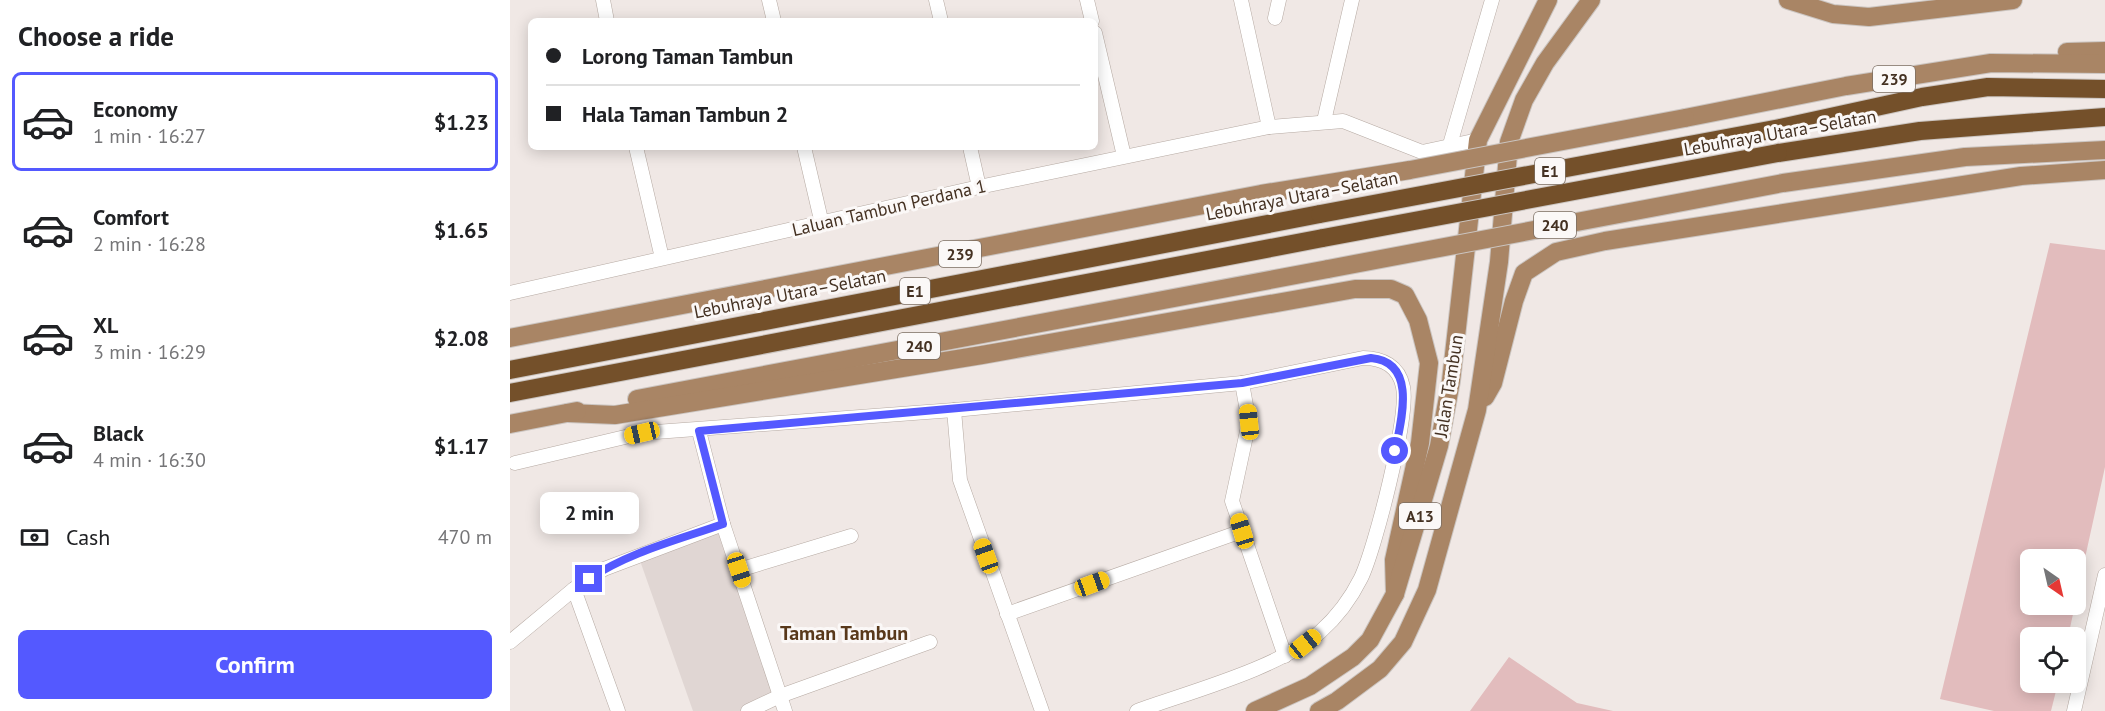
<!DOCTYPE html>
<html lang="en">
<head>
<meta charset="utf-8">
<style>
  body { margin:0; font-family:"PT Sans",sans-serif; background:#f2f2f2; color:#202124; height:100vh; display:flex; flex-direction:column; font-size:22px; white-space:nowrap }
  * { box-sizing:border-box; margin:0 }
  p { font-size:20px; color:#757577 }
  .icon { flex:none; width:33px; height:33px; fill:none; stroke:currentColor; stroke-width:2; stroke-linecap:round; stroke-linejoin:round }
  .map { position:relative; flex:1; overflow:hidden }
  .sheet { display:flex; flex-direction:column; background:#fff; width:510px }
  .sheet>* { flex:none }
  .hud { position:absolute; left:18px; top:18px; width:570px; height:132px; border-radius:9px; box-shadow:0 3px 15px #0003; display:grid; align-content:center; height:132px; padding:0 18px; background:#fff }
  .needle { width:39px; rotate:146deg }
  .fabs { position:absolute; left:1510px; top:549px; display:grid; gap:12px }
  .fabs a { display:grid; place-items:center; width:66px; height:66px; border-radius:9px; background:#fff; box-shadow:0 3px 15px #0003; font-size:30px }
  .end { position:absolute; width:27px; height:27px; margin:-14px; border:8px solid #5459ff; background:#fff; box-shadow:0 0 0 3px #fff }
  .from { border-radius:50% }
  .bubble { position:absolute; height:42px; border-radius:9px; background:#fff; box-shadow:0 3px 15px #0003; font-size:20px; font-weight:600; line-height:42px; text-align:center }
  .car { position:absolute; width:18px; height:36px; margin:-18px -9px; border-radius:8px; box-shadow:0 0 4px 2px #0007; background:linear-gradient(#f5c518 24%,#345 0 40%,#f5c518 0 76%,#345 0 86%,#f5c518 0) }
  .hud b { display:flex; align-items:center; gap:21px; height:57px; font-size:22px }
  .hud b+b { border-top:2px solid #e0e0e0 }
  .hud i { width:15px; height:15px; background:#202124 }
  ul { padding:0; list-style:none }
  li { display:flex; align-items:center; gap:18px; height:99px; margin:0 12px 9px; padding:0 6px; border:3px solid transparent; border-radius:9px }
  li div { flex:1 }
  li b { display:block; font-size:22px }
  li em { font-style:normal; font-weight:600 }
  li.selected { border-color:#5459ff }
  li>.icon { width:54px; height:54px; stroke-width:1.5 }
  h2 { padding:0 18px; font-size:27px; line-height:72px }
  .pay { display:flex; align-items:center; gap:15px; height:66px; padding:0 18px; font-size:22px }
  .pay p { margin-inline-start:auto }
  .action { display:flex; gap:12px; margin-top:auto; padding:12px 18px }
  .action a { flex:1; height:69px; border-radius:9px; background:#5459ff; color:#fff; font-size:24px; font-weight:600; line-height:69px; text-align:center }
  main { display:flex; flex:1; min-height:0 }
  .map>svg:first-child { display:block }
  .built { fill:#e0d6d3 }
  .green { fill:#e2bcbd }
  .lines { fill:none; stroke-linecap:round; stroke-linejoin:round }
  .street-casing { stroke:#b6aaa3; stroke-width:15 }
  .primary-casing { stroke:#cbc5c1; stroke-width:20 }
  .highway-casing { stroke:#cbc5c1; stroke-width:20 }
  .street { stroke:#fff; stroke-width:14 }
  .primary { stroke:#a98565; stroke-width:18 }
  .highway { stroke:#74502a; stroke-width:18 }
  .primary-bridge-casing { stroke:#cbc5c1; stroke-width:20; stroke-linecap:butt }
  .highway-bridge-casing { stroke:#cbc5c1; stroke-width:20; stroke-linecap:butt }
  .primary-bridge { stroke:#a98565; stroke-width:18 }
  .highway-bridge { stroke:#74502a; stroke-width:18 }
  .route { stroke:#5459ff; stroke-width:8 }
  .labels { text-anchor:middle; stroke-width:6; stroke-linejoin:round; paint-order:stroke }
  .shield { fill:#fbf8f7; stroke:#7b6d62; stroke-width:1.5 }
  .shield-label { font-size:16px; font-weight:bold; fill:#443122 }
  .street-label { font-size:18px; fill:#443122; stroke:#fbf8f7 }
  .neighbourhood-label { font-size:20px; font-weight:bold; fill:#59391b; stroke:#fbf8f7 }
</style>
</head>
<body>
<main>
<section class="sheet">
<h2>Choose a ride</h2>
<ul>
<li class="selected"><svg class="icon" aria-label="car" viewBox="0 0 24 24"><path d="M5 17H2v-5l4-1 3-4h7l3 4 3 1v5h-3M9 17h6M6 11h13"/><circle cx="7" cy="17" r="2"/><circle cx="17" cy="17" r="2"/></svg><div><b>Economy</b><p>1 min · 16:27</p></div><em>$1.23</em></li>
<li><svg class="icon" aria-label="car" viewBox="0 0 24 24"><path d="M5 17H2v-5l4-1 3-4h7l3 4 3 1v5h-3M9 17h6M6 11h13"/><circle cx="7" cy="17" r="2"/><circle cx="17" cy="17" r="2"/></svg><div><b>Comfort</b><p>2 min · 16:28</p></div><em>$1.65</em></li>
<li><svg class="icon" aria-label="car" viewBox="0 0 24 24"><path d="M5 17H2v-5l4-1 3-4h7l3 4 3 1v5h-3M9 17h6M6 11h13"/><circle cx="7" cy="17" r="2"/><circle cx="17" cy="17" r="2"/></svg><div><b>XL</b><p>3 min · 16:29</p></div><em>$2.08</em></li>
<li><svg class="icon" aria-label="car" viewBox="0 0 24 24"><path d="M5 17H2v-5l4-1 3-4h7l3 4 3 1v5h-3M9 17h6M6 11h13"/><circle cx="7" cy="17" r="2"/><circle cx="17" cy="17" r="2"/></svg><div><b>Black</b><p>4 min · 16:30</p></div><em>$1.17</em></li>
</ul>
<div class="pay"><svg class="icon" aria-label="cash" viewBox="0 0 24 24"><path d="M3 7h18v10H3z"/><circle cx="12" cy="12" r="2"/></svg>Cash<p>470 m</p></div>
<div class="action"><a>Confirm</a></div>
</section>
<div class="map">
<svg width="1595" height="711" viewBox="0 0 1595 711">
  <rect width="100%" height="100%" fill="#f0e8e5"/>
  <path class="built" d="M216 526 269 692 236 711H183L128 555Z"/>
  <g class="green">
    <path d="M1540 243 1595 250V467L1566 599V560H1521V604L1565 605 1558 637 1521 638V682L1548 683 1541 711H1484L1430 699Z"/>
    <path d="M999 657 1067 703 1103 711H960Z"/>
  </g>
  <g class="lines">
    <defs>
      <g id="street">
        <path d="M93 0 97 21"/>
        <path d="M259 0 264 21"/>
        <path d="M426 0 431 21"/>
        <path d="M577 0 582 21"/>
        <path d="M731 0 759 127"/>
        <path d="M765 18 769 0"/>
        <path d="M585 33 614 156"/>
        <path d="M814 121 842 0"/>
        <path d="M126 147 152 258"/>
        <path d="M294 147 312 224"/>
        <path d="M460 147 469 187"/>
        <path d="M939 148 982 0"/>
        <path d="M0 293 469 187 759 127 833 121 912 152 968 140"/>
        <path d="M732 383 739 422 722 501 775 656"/>
        <path d="M444 410 450 480 532 711"/>
        <path d="M189 431 213 524 275 711"/>
        <path d="M5 463 132 433 444 410 732 383 853 358C872 358 889 366 893 387 899 416 865 549 851 578 841 598 827 617 810 632 770 668 679 692 627 711"/>
        <path d="M229 570 341 536"/>
        <path d="M64 589 108 711"/>
        <path d="M497 614 732 531"/>
        <path d="M0 642 64 589 94 569 213 524"/>
        <path d="M238 711 270 696 420 642"/>
        <path d="M1564 711 1595 575"/>
      </g>
      <g id="primary">
        <path d="M1278 0 1323 14 1359 17 1503 0"/>
        <path d="M1557 52 1595 51"/>
        <path d="M1175 118 1336 86 1481 63 1595 64"/>
        <path d="M1273 183 1455 157 1595 150"/>
        <path d="M0 338 751 194 900 170"/>
        <path d="M975 397 983 383 1004 301 1014 273 1046 252 1095 241 1511 176 1595 170"/>
        <path d="M127 399 818 269"/>
        <path d="M58 413 105 415 472 355 845 289H881L895 295 908 320 919 363 910 443 884 560 885 594"/>
        <path d="M0 424 67 411"/>
        <path d="M745 711 800 686 843 657 860 640 885 594 929 446 941 381 968 140 1038 0"/>
        <path d="M809 711 827 701 870 669 893 642 917 590 967 410 989 262 999 142 1014 100 1035 63 1081 0"/>
      </g>
      <g id="highway">
        <path d="M1270 128 1412 97 1478 87 1595 89"/>
        <path d="M1268 153 1410 131 1595 117"/>
        <path d="M0 370 810 214"/>
        <path d="M0 393 813 238"/>
      </g>
    </defs>
    <use href="#street" class="street-casing"/>
    <use href="#primary" class="primary-casing"/>
    <use href="#highway" class="highway-casing"/>
    <use href="#street" class="street"/>
    <use href="#primary" class="primary"/>
    <use href="#highway" class="highway"/>
    <defs>
      <g id="primary-bridge">
        <path d="M900 170 1175 118"/>
        <path d="M818 269 1273 183"/>
      </g>
      <g id="highway-bridge">
        <path d="M810 214 1270 128"/>
        <path d="M813 238 1268 153"/>
      </g>
    </defs>
    <use href="#primary-bridge" class="primary-bridge-casing"/>
    <use href="#highway-bridge" class="highway-bridge-casing"/>
    <use href="#primary-bridge" class="primary-bridge"/>
    <use href="#highway-bridge" class="highway-bridge"/>
  </g>
  <g class="lines">
    <path class="route" d="M79 579C119 552 168 540 213 524L189 431 732 383 861 358C908 362 891 421 885 451"/>
  </g>
  <g class="labels">
    <g class="shield">
      <rect x="1363" y="66" width="42" height="26" rx="4.5"/>
      <rect x="1025" y="158" width="30" height="26" rx="4.5"/>
      <rect x="1024" y="212" width="42" height="26" rx="4.5"/>
      <rect x="429" y="241" width="42" height="26" rx="4.5"/>
      <rect x="390" y="278" width="30" height="26" rx="4.5"/>
      <rect x="388" y="333" width="42" height="26" rx="4.5"/>
      <rect x="889" y="503" width="42" height="26" rx="4.5"/>
    </g>
    <g class="shield-label">
      <text x="1384" y="85">239</text>
      <text x="1040" y="177">E1</text>
      <text x="1045" y="231">240</text>
      <text x="450" y="260">239</text>
      <text x="405" y="297">E1</text>
      <text x="409" y="352">240</text>
      <text x="910" y="522">A13</text>
    </g>
    <g class="street-label">
      <text transform="translate(1270 133) rotate(-10)" y="6">Lebuhraya Utara–Selatan</text>
      <text transform="translate(792 196) rotate(-11)" y="6">Lebuhraya Utara–Selatan</text>
      <text transform="translate(379 208) rotate(-13)" y="6">Laluan Tambun Perdana 1</text>
      <text transform="translate(280 294) rotate(-11)" y="6">Lebuhraya Utara–Selatan</text>
      <text transform="translate(939 386) rotate(-81)" y="6">Jalan Tambun</text>
    </g>
    <g class="neighbourhood-label">
      <text x="334" y="640">Taman Tambun</text>
    </g>
  </g>
</svg>
<div class="fabs">
<a><svg class="needle" viewBox="-14 -14 28 28"><path d="M0-13l5 13h-10z" fill="#e53935"/><path d="M0 13l5-13h-10z" fill="#757577"/></svg></a>
<a><svg class="icon" aria-label="locate" viewBox="0 0 24 24"><circle cx="12" cy="12" r="6"/><path d="M12 2v4M12 18v4M2 12h4M18 12h4"/></svg></a>
</div>
<i class="end from" style="left:885px;top:451px"></i>
<i class="end" style="left:79px;top:579px"></i>
<div class="bubble" style="left:30px;top:492px;width:99px">2 min</div>
<i class="car" style="left:739px;top:422px;rotate:354deg"></i>
<i class="car" style="left:132px;top:433px;rotate:257deg"></i>
<i class="car" style="left:732px;top:531px;rotate:343deg"></i>
<i class="car" style="left:476px;top:556px;rotate:340deg"></i>
<i class="car" style="left:229px;top:570px;rotate:162deg"></i>
<i class="car" style="left:582px;top:584px;rotate:70deg"></i>
<i class="car" style="left:795px;top:644px;rotate:51deg"></i>
<div class="hud">
<b><i class="from"></i>Lorong Taman Tambun</b>
<b><i></i>Hala Taman Tambun 2</b>
</div>
</div>
</main>
</body>
</html>
